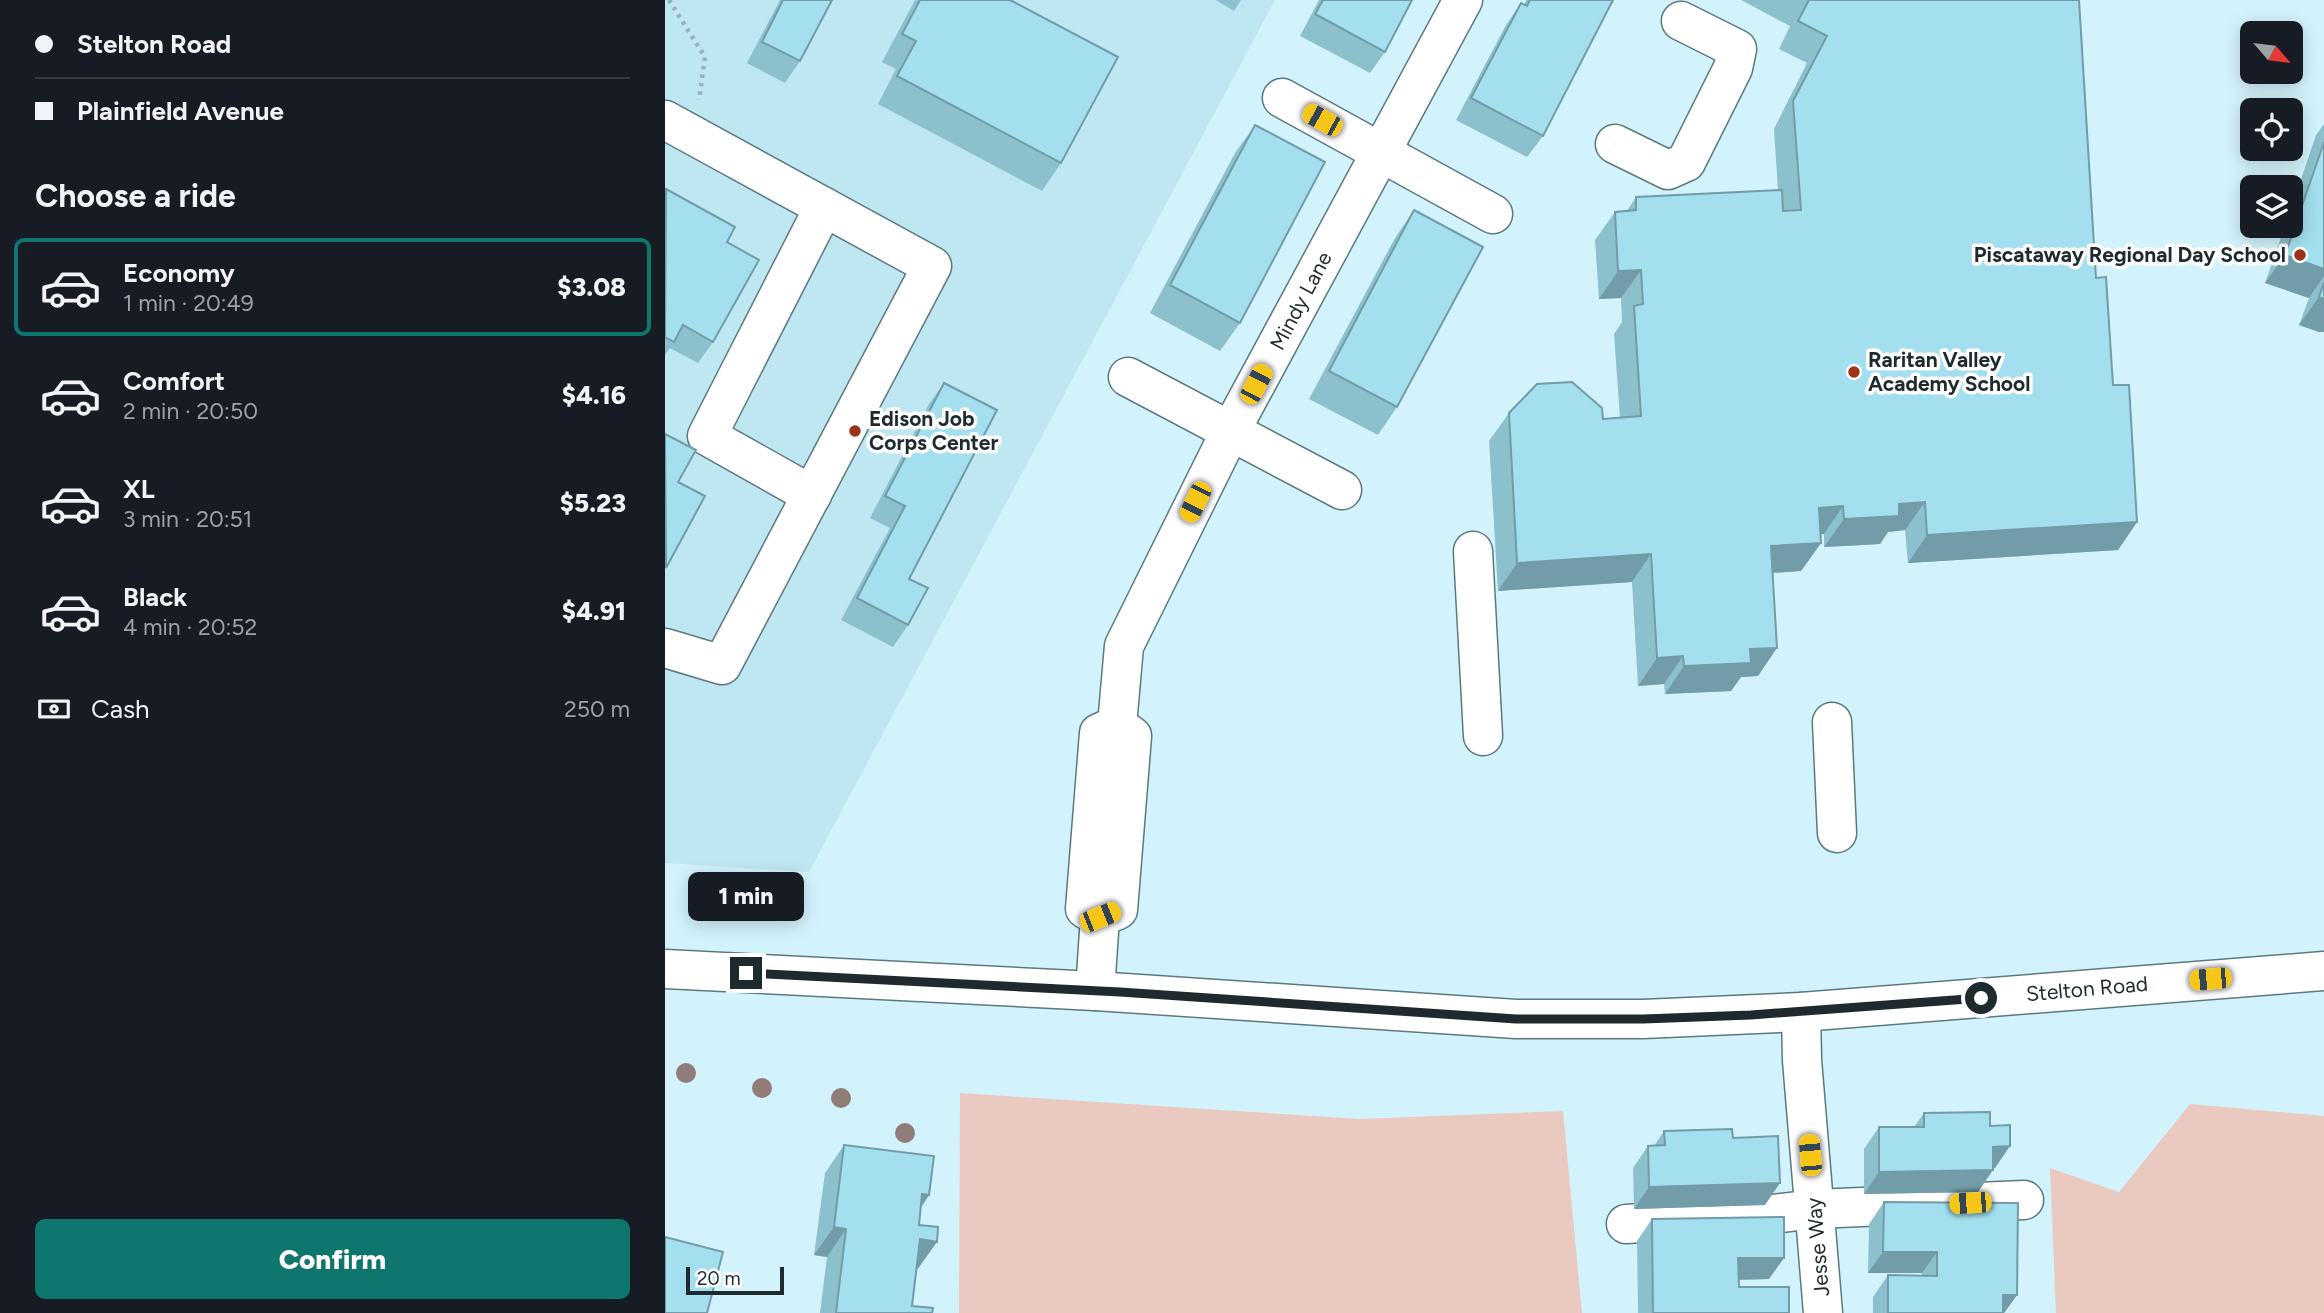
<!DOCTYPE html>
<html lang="en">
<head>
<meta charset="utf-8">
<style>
  body { margin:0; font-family:Figtree,sans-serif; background:#20242c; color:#f1f3f6; height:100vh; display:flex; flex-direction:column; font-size:26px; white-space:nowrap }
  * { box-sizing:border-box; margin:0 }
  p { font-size:23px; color:#9ea1a6 }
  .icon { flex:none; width:38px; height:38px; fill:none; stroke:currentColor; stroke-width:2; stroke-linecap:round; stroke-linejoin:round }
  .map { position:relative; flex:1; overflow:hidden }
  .drawer { display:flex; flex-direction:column; background:#171b24; width:665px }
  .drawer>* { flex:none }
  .hud { display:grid; align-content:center; height:154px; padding:0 35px; background:#171b24 }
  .needle { width:46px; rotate:118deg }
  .fabs { position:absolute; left:1575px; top:21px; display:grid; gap:14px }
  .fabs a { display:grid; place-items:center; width:63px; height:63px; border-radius:10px; background:#171b24; box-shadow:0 4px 18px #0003; font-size:35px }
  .scale { position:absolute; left:21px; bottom:18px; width:98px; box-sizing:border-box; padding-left:7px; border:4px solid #1e2a2d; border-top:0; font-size:19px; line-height:24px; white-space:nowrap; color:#1e2a2d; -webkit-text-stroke:5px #fff; paint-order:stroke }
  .end { position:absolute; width:32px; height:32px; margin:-16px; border:9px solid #1e2a2d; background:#fff; box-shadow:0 0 0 4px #fff }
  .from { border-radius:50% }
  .bubble { position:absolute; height:49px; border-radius:10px; background:#171b24; box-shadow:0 4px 18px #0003; font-size:23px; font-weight:800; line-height:49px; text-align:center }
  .car { position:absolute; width:21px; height:42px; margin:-21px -10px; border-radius:9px; box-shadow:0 0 5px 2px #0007; background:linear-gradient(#f5c518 24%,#345 0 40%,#f5c518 0 76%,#345 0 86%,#f5c518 0) }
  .hud b { display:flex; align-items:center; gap:24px; height:66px; font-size:26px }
  .hud b+b { border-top:2px solid #363941 }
  .hud i { width:18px; height:18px; background:#f1f3f6 }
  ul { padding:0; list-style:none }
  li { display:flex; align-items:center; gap:21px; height:98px; margin:0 14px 10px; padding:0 21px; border:4px solid transparent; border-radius:10px }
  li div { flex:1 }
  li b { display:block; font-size:26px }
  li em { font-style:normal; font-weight:800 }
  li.selected { border-color:#0f766e }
  li>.icon { width:63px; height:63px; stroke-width:1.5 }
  h2 { padding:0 35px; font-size:32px; line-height:84px }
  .pay { display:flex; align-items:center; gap:18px; height:77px; padding:0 35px; font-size:26px }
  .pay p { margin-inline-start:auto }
  .button { display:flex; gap:14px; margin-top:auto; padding:14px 35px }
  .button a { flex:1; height:80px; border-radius:10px; background:#0f766e; color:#fff; font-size:28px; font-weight:800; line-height:80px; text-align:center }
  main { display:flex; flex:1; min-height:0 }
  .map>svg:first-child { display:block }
  .built { fill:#bfe7f2 }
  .green { fill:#eac9c0 }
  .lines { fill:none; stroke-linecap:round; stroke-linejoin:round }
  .minor-casing { stroke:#5c7980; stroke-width:41 }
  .major-casing { stroke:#5c7980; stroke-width:41 }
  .path { stroke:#98b2b9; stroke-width:4.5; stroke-dasharray:3.5 5; stroke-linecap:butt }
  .minor { stroke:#fff; stroke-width:38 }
  .major { stroke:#fff; stroke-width:38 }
  .tree { fill:#907c78 }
  .wall { fill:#8cc0cd }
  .shaded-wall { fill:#729ca7 }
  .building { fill:#a3dfee; stroke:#729ca7; stroke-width:2 }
  .route { stroke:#1e2a2d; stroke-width:9 }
  .poi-dot { fill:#9c3419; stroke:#fff; stroke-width:2.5 }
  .labels { text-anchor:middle; stroke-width:7; stroke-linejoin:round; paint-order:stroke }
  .poi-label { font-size:21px; font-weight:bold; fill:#1e2a2d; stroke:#fff; text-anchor:start }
  .street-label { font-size:21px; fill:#1e2a2d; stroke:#fff }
</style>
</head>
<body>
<main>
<section class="drawer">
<div class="hud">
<b><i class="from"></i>Stelton Road</b>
<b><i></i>Plainfield Avenue</b>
</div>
<h2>Choose a ride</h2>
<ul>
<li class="selected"><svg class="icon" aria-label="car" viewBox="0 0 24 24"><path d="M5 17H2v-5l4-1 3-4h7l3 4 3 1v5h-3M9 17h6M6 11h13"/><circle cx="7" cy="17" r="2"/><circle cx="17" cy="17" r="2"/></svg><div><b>Economy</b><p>1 min · 20:49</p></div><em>$3.08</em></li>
<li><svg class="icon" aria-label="car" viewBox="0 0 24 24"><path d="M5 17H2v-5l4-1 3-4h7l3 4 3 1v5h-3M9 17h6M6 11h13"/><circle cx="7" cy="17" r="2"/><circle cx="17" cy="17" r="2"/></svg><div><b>Comfort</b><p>2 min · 20:50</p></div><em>$4.16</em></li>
<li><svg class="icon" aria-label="car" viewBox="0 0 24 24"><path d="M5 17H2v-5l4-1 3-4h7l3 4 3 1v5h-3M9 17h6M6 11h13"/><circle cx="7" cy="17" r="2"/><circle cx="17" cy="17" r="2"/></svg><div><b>XL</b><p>3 min · 20:51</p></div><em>$5.23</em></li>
<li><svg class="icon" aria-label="car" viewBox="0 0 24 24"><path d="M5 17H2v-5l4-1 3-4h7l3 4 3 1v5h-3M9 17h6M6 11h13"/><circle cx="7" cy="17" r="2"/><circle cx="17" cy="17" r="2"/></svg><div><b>Black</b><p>4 min · 20:52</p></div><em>$4.91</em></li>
</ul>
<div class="pay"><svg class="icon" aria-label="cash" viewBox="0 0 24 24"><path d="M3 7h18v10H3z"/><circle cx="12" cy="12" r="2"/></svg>Cash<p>250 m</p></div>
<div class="button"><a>Confirm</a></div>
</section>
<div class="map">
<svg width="1659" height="1313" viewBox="0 0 1659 1313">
  <rect width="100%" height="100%" fill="#d3f3fc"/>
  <path class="built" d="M0 0H610L144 872 0 863Z"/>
  <g class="green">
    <path d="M295 1093 694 1119 898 1111 917 1313H294Z"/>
    <path d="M1525 1104 1659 1116V1313H1391L1385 1168 1454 1192Z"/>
  </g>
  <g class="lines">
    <defs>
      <g id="minor">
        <path d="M617 98 828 214"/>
        <path d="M0 120 267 266 57 665 0 648"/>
        <path d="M950 144 1003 170 1021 162 1068 68 1072 49 1016 21"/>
        <path d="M463 377 677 490"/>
        <path d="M147 495 42 436 159 207"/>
        <path d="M808 551 818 736"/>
        <path d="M1167 722 1172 833"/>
        <path d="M452 725 459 646 566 430 798 0"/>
        <path d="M452 725 467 736 453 910 435 917 420 909 434 733Z"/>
        <path d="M430 991 435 917"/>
        <path d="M1136 1012 1137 1060 1158 1313"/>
        <path d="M961 1224 1090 1216 1150 1209 1359 1200"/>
      </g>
      <path id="major" d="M0 969 430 991 851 1019H978L1136 1012 1659 971"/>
    </defs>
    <use href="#minor" class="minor-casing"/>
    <use href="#major" class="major-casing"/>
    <path class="path" d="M4 0 40 57 34 100"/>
    <use href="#minor" class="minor"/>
    <use href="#major" class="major"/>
  </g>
  <g class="tree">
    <circle cx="21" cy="1073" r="10"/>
    <circle cx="97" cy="1088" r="10"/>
    <circle cx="176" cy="1098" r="10"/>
    <circle cx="240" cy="1133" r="10"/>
  </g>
  <g class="wall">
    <path d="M115 0H167L135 61 120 83 82 63Z"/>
    <path d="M250 0H345L396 163 377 191 213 104 231 69 217 62Z"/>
    <path d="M551 0H576L569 11Z"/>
    <path d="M654 0H747L720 52 705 73 635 36Z"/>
    <path d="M861 0H948L878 136 862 157 791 120 841 25 856 3 859 5Z"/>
    <path d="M1076 0H1414L1431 278 1472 522 1453 550 1243 563 1240 530 1223 532 1215 544 1159 547V534H1155L1156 543 1136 571 1108 573 1093 676 1076 677 1066 691 1000 694 999 684 973 686 967 582 833 591 824 441 844 413 938 419 955 418 949 334 957 322 956 298 934 299 930 240 950 212 962 211 971 197 1113 190 1109 129 1142 63 1114 49 1125 26Z"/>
    <path d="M1659 124V332H1654L1634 325 1644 298 1600 283 1620 226H1626V209L1651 135Z"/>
    <path d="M590 125 575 323 555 351 485 313 570 153Z"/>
    <path d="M0 190 62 242 48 342 33 363 5 348 0 355Z"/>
    <path d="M749 210 732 407 713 435 644 399 730 238Z"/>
    <path d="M279 383 244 579 243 625 228 647 176 620 225 528 205 518 264 404Z"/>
    <path d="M1259 1113 1325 1126 1330 1168H1328L1313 1192 1199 1194V1149L1214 1127H1249Z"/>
    <path d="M999 1131 1068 1138 1100 1205 969 1209 968 1168 983 1146H989Z"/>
    <path d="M179 1145 264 1195 256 1208 254 1225 252 1270 247 1306 267 1313H155L162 1257 149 1255 160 1173Z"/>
    <path d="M1219 1202 1352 1295 1339 1313H1208V1297L1223 1275H1257V1273H1203L1204 1224Z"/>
    <path d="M987 1219 1104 1279 1073 1280 1074 1287 1124 1313H973L972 1241Z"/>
  </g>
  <g class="shaded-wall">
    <path d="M1620 255 1659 269V276L1644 298 1600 283Z"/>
    <path d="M976 270 956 298 934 299 953 271Z"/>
    <path d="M1654 297 1659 299V332H1654L1634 325Z"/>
    <path d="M1260 502 1240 530 1223 532 1215 544 1159 547 1179 519 1234 504Z"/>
    <path d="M1178 506 1159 534 1134 536 1154 508Z"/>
    <path d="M1472 522 1453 550 1243 563 1262 535Z"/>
    <path d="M1156 543 1136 571 1087 574 1106 546Z"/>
    <path d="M986 554 967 582 833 591 852 563Z"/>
    <path d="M1112 648 1093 676 1076 677 1066 691 1000 694 1019 666 1085 649Z"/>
    <path d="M1018 656 999 684 973 686 992 658Z"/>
    <path d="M1345 1146 1330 1168 1313 1169 1328 1147Z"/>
    <path d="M1328 1170 1313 1192 1199 1194 1214 1172Z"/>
    <path d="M1115 1183 1100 1205 969 1209 984 1187Z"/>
    <path d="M257 1194 264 1195 245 1223Z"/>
    <path d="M169 1227 181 1229 162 1257 149 1255Z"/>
    <path d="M255 1239 272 1242 252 1270 236 1267Z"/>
    <path d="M1218 1252H1272L1257 1273H1203Z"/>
    <path d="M1073 1258H1119L1104 1279 1058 1280Z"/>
    <path d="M1338 1295H1352L1339 1313H1325Z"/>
  </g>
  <g class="building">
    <path d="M118 0H167L135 61 97 42Z"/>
    <path d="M255 0H345L453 57 396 163 232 76 251 41 237 34Z"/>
    <path d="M658 0H747L720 52 650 14Z"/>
    <path d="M865 0H948L878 136 806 98 856 3 862 6Z"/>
    <path d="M1144 0H1414L1431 278 1441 277 1448 385H1464L1472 522 1262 535 1260 502 1234 504V516L1179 519 1178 506 1154 508 1156 543 1106 546 1112 648 1085 649 1086 663 1019 666 1018 656 992 658 986 554 852 563 844 413 872 384 907 382 937 408 938 419 976 416 969 306 978 304 976 270 953 271 950 212 971 210V197L1117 190 1118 211 1136 210 1128 101 1162 36 1133 21Z"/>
    <path d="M590 125 660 162 575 323 505 285Z"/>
    <path d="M1659 142V269L1620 255Z"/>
    <path d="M1 189 70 227 62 242 94 260 48 342 18 325 9 342 0 337Z"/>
    <path d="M749 210 818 247 732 407 664 371Z"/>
    <path d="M1659 282V299L1654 297Z"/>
    <path d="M279 383 332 410 244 579 263 588 243 625 192 598 240 506 220 496Z"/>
    <path d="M0 434 31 450 13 482 40 496 1 568Z"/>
    <path d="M1325 1112V1126L1345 1125V1146L1328 1147V1170L1214 1172V1127H1259V1113Z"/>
    <path d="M1067 1129 1068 1138 1113 1136 1115 1183 984 1187 983 1146 1000 1145 999 1131Z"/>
    <path d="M179 1145 269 1156 264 1195 257 1194 254 1225 273 1227 272 1242 255 1239 247 1306 268 1308 267 1313H171L181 1229 169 1227Z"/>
    <path d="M1219 1202 1353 1203 1352 1295H1338V1313H1223V1275L1272 1276V1252H1218Z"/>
    <path d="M1119 1217V1258H1073L1074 1287H1124V1313H988L987 1219Z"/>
    <path d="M0 1237 58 1252 42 1313H0Z"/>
  </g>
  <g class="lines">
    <path class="route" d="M81 973 455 992 851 1019H978L1086 1015 1316 998"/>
  </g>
  <g class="poi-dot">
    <circle cx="1635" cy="255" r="7"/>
    <circle cx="1189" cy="372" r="7"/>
    <circle cx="190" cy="431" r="7"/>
  </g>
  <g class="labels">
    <g class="poi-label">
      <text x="1621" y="262" text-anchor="end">Piscataway Regional Day School</text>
      <text x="1203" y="367">Raritan Valley<tspan x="1203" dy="24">Academy School</tspan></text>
      <text x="204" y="426">Edison Job<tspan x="204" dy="24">Corps Center</tspan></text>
    </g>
    <g class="street-label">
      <text transform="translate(636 301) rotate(-62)" y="7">Mindy Lane</text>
      <text transform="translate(1422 989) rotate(-5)" y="7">Stelton Road</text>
      <text transform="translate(1153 1247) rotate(-95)" y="7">Jesse Way</text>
    </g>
  </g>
</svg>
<div class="fabs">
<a><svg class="needle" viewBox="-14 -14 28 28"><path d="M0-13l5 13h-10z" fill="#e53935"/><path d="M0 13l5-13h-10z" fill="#9ea1a6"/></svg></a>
<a><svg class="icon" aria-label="locate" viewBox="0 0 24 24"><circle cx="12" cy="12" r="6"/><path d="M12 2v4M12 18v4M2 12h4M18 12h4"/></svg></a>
<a><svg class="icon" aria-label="layers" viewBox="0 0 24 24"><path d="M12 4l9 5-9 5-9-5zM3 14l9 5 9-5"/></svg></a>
</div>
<div class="scale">20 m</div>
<i class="end from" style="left:1316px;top:998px"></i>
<i class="end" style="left:81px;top:973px"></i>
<div class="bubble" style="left:23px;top:872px;width:116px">1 min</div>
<i class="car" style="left:657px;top:120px;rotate:299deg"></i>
<i class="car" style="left:591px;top:384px;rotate:28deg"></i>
<i class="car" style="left:530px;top:502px;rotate:206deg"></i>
<i class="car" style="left:435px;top:917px;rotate:68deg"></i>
<i class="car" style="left:1545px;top:979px;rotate:265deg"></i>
<i class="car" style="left:1145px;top:1155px;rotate:355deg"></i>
<i class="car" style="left:1305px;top:1203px;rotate:267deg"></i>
</div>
</main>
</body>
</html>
